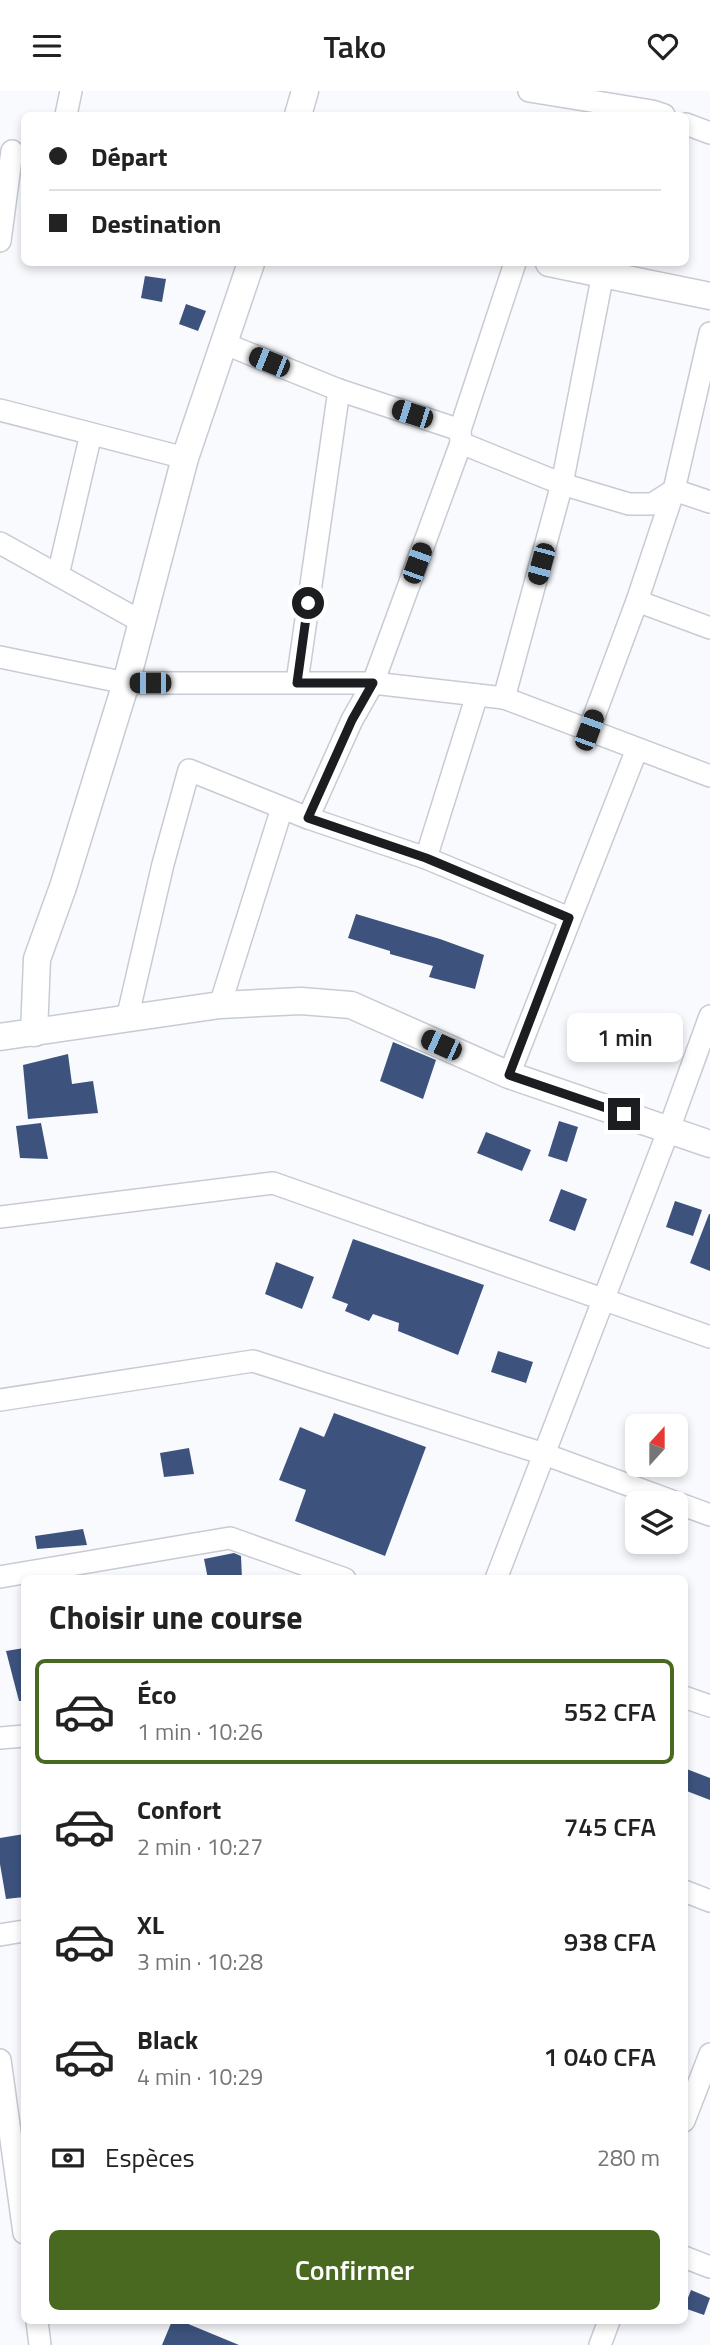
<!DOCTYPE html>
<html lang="fr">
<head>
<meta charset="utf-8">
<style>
  body { margin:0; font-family:"Titillium Web",sans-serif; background:#f6f6f6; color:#222; height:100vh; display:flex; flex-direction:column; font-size:26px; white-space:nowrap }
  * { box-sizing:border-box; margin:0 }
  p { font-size:23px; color:#767676 }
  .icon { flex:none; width:38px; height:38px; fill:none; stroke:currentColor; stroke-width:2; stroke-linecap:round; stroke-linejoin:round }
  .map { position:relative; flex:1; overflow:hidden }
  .sheet { position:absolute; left:21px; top:1484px; width:667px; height:749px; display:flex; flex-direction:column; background:#fff; border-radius:10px; box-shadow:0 4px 10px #0003 }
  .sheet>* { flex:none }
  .top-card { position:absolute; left:21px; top:21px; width:668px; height:154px; border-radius:10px; box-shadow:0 4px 10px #0003; display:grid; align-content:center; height:154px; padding:0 28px; background:#fff }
  .needle { width:46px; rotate:21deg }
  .fabs { position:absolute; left:625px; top:1323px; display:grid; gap:14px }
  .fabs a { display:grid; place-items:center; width:63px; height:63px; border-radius:10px; background:#fff; box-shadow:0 4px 10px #0003; font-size:35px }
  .end { position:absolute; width:32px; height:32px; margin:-16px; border:9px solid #1b1d20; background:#fff; box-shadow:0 0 0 4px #fff }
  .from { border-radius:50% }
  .bubble { position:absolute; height:49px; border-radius:10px; background:#fff; box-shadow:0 4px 10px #0003; font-size:23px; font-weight:600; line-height:49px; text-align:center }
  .car { position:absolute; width:21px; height:42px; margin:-21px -10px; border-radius:9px; box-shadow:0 0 5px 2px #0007; background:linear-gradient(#222 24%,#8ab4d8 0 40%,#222 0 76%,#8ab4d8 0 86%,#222 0) }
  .top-card b { display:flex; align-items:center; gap:24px; height:66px; font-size:26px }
  .top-card b+b { border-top:2px solid #e0e0e0 }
  .top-card i { width:18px; height:18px; background:#222 }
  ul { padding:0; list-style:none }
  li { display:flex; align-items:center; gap:21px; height:105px; margin:0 14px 10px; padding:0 14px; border:4px solid transparent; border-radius:10px }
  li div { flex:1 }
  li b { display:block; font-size:26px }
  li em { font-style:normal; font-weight:600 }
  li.active { border-color:#48691f }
  li>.icon { width:63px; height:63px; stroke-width:1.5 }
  h2 { padding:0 28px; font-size:32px; line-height:84px }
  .pay { display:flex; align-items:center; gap:18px; height:77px; padding:0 28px; font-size:26px }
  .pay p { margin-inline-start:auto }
  .primary-button { display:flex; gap:14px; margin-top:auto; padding:14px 28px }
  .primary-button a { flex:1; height:80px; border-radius:10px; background:#48691f; color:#fff; font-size:28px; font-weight:600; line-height:80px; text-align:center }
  header { display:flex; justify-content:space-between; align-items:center; height:91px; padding:0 28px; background:#fff; font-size:32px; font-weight:600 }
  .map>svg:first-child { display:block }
  .building { fill:#3d537d }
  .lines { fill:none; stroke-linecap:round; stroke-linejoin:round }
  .minor-casing { stroke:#c7cbd3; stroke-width:24 }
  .tertiary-casing { stroke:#c7cbd3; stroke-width:29 }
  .minor { stroke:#fff; stroke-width:21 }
  .tertiary { stroke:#fff; stroke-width:26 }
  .route { stroke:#1b1d20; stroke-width:9 }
</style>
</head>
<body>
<header><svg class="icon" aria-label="menu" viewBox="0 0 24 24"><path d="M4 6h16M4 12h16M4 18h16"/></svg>Tako<svg class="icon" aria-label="heart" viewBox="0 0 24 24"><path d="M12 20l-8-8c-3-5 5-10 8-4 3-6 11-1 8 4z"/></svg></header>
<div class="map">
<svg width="710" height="2254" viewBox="0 0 710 2254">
  <rect width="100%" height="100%" fill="#f9fafe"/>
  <g class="building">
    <path d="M145 185 166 188 162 211 141 207Z"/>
    <path d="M186 213 206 220 198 240 179 233Z"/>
    <path d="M356 823 440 848 484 864 475 898 429 886 433 875 390 863V860L348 847Z"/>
    <path d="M393 951 436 969 423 1008 380 990Z"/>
    <path d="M68 963 72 993 93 990 98 1022 28 1028 23 974Z"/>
    <path d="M559 1030 578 1036 567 1071 548 1065Z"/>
    <path d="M41 1032 48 1068 20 1067 16 1035Z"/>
    <path d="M486 1041 531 1059 522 1080 477 1062Z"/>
    <path d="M561 1098 587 1108 575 1140 549 1130Z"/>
    <path d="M675 1110 702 1119 693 1145 666 1136Z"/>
    <path d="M709 1123H710V1180L690 1172Z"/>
    <path d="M353 1148 484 1194 458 1264 398 1240 399 1232 373 1223 369 1230 345 1220 348 1213 332 1207Z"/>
    <path d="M276 1171 314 1186 302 1218 265 1203Z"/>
    <path d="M498 1260 533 1271 526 1292 491 1281Z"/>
    <path d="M334 1322 426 1356 385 1465 295 1430 306 1399 279 1389 300 1336 324 1346Z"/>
    <path d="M189 1357 194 1383 164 1386 160 1362Z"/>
    <path d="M83 1438 87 1454 37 1458 35 1445Z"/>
    <path d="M234 1462 241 1465 242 1488H208L204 1468Z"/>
    <path d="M24 1557V1610H19L6 1560Z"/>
    <path d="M684 1677 710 1687V1709L684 1699Z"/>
    <path d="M24 1743V1806L6 1808 0 1773V1747Z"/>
    <path d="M691 2199 710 2207 704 2224 684 2217Z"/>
    <path d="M172 2230H181L239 2254H162Z"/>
  </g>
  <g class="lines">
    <defs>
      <g id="minor">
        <path d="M529 0 652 20 664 24"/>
        <path d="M66 24 71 0"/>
        <path d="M686 33 710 42"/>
        <path d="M0 150 12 60"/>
        <path d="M710 242 674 399 637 510 710 537"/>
        <path d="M223 252 339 299 460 339"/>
        <path d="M0 319 185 367"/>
        <path d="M461 352 562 393 629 413H652L674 399 710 411"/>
        <path d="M0 452 142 531"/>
        <path d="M58 484 91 343"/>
        <path d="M0 566 126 592H373L504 607 710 685"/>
        <path d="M297 591 339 299"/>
        <path d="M504 607 562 393 605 172"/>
        <path d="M589 639 637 510"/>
        <path d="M308 727 352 629 373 592 461 352 460 339 515 172"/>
        <path d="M426 767 477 604"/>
        <path d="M220 914 282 717"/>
        <path d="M127 928 163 773 189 679 308 727 426 767 569 827"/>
        <path d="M509 984 637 658"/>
        <path d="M0 1126 273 1092 710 1246"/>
        <path d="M0 1309 253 1270 544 1363 710 1424"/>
        <path d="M0 1486 230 1447 345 1488"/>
        <path d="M496 1488 669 1038 710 925"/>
        <path d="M684 1606 710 1615"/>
        <path d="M0 1647 24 1645"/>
        <path d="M684 1800 710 1810"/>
        <path d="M0 1844 24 1840"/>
        <path d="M0 1969 24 2142"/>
        <path d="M684 2030 710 1963"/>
        <path d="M684 2166 710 2176"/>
        <path d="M37 2230 40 2254"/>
        <path d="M600 2254 609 2230"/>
      </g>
      <g id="tertiary">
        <path d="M298 24 305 0"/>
        <path d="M549 172 710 205"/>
        <path d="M34 942 37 868 63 796 126 592 185 367 251 172"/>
        <path d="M0 946 220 914 301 910 351 914 509 984 710 1053"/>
      </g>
    </defs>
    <use href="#minor" class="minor-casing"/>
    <use href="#tertiary" class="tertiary-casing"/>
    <use href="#minor" class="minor"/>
    <use href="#tertiary" class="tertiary"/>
  </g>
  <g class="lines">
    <path class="route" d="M308 512 297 592H373L352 629 308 727 426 767 569 827 509 984 624 1023"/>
  </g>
</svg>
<div class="fabs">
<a><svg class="needle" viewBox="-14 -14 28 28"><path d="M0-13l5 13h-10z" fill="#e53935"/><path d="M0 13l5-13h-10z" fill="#767676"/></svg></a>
<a><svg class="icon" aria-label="layers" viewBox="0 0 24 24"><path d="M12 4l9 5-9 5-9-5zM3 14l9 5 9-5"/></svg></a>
</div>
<i class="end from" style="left:308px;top:512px"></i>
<i class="end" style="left:624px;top:1023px"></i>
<div class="bubble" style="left:567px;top:922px;width:116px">1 min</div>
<i class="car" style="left:269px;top:271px;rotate:292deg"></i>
<i class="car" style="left:412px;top:323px;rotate:288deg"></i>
<i class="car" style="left:417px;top:472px;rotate:20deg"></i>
<i class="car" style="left:541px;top:473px;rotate:195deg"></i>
<i class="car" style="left:150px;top:592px;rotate:270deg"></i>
<i class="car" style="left:589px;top:639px;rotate:20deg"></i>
<i class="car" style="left:441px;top:954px;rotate:294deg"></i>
<div class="top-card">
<b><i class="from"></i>Départ</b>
<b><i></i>Destination</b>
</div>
<section class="sheet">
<h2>Choisir une course</h2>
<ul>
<li class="active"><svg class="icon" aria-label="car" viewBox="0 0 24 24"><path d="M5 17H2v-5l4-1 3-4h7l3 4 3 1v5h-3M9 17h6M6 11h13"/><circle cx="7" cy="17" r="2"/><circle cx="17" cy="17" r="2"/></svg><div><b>Éco</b><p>1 min · 10:26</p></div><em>552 CFA</em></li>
<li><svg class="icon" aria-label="car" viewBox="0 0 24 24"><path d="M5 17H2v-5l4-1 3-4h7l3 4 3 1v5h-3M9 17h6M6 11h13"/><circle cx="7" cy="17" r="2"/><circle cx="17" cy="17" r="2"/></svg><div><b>Confort</b><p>2 min · 10:27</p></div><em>745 CFA</em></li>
<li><svg class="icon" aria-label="car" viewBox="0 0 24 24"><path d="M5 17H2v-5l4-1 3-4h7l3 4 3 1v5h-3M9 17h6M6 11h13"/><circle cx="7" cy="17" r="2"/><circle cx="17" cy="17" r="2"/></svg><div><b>XL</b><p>3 min · 10:28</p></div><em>938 CFA</em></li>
<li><svg class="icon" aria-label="car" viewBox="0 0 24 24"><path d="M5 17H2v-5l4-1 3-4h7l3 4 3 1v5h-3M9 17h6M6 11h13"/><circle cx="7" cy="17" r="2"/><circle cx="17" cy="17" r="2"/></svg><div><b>Black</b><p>4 min · 10:29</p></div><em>1 040 CFA</em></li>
</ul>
<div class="pay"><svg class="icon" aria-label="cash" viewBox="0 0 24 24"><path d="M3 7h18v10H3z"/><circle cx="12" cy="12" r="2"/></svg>Espèces<p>280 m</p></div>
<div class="primary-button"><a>Confirmer</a></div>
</section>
</div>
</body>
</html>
